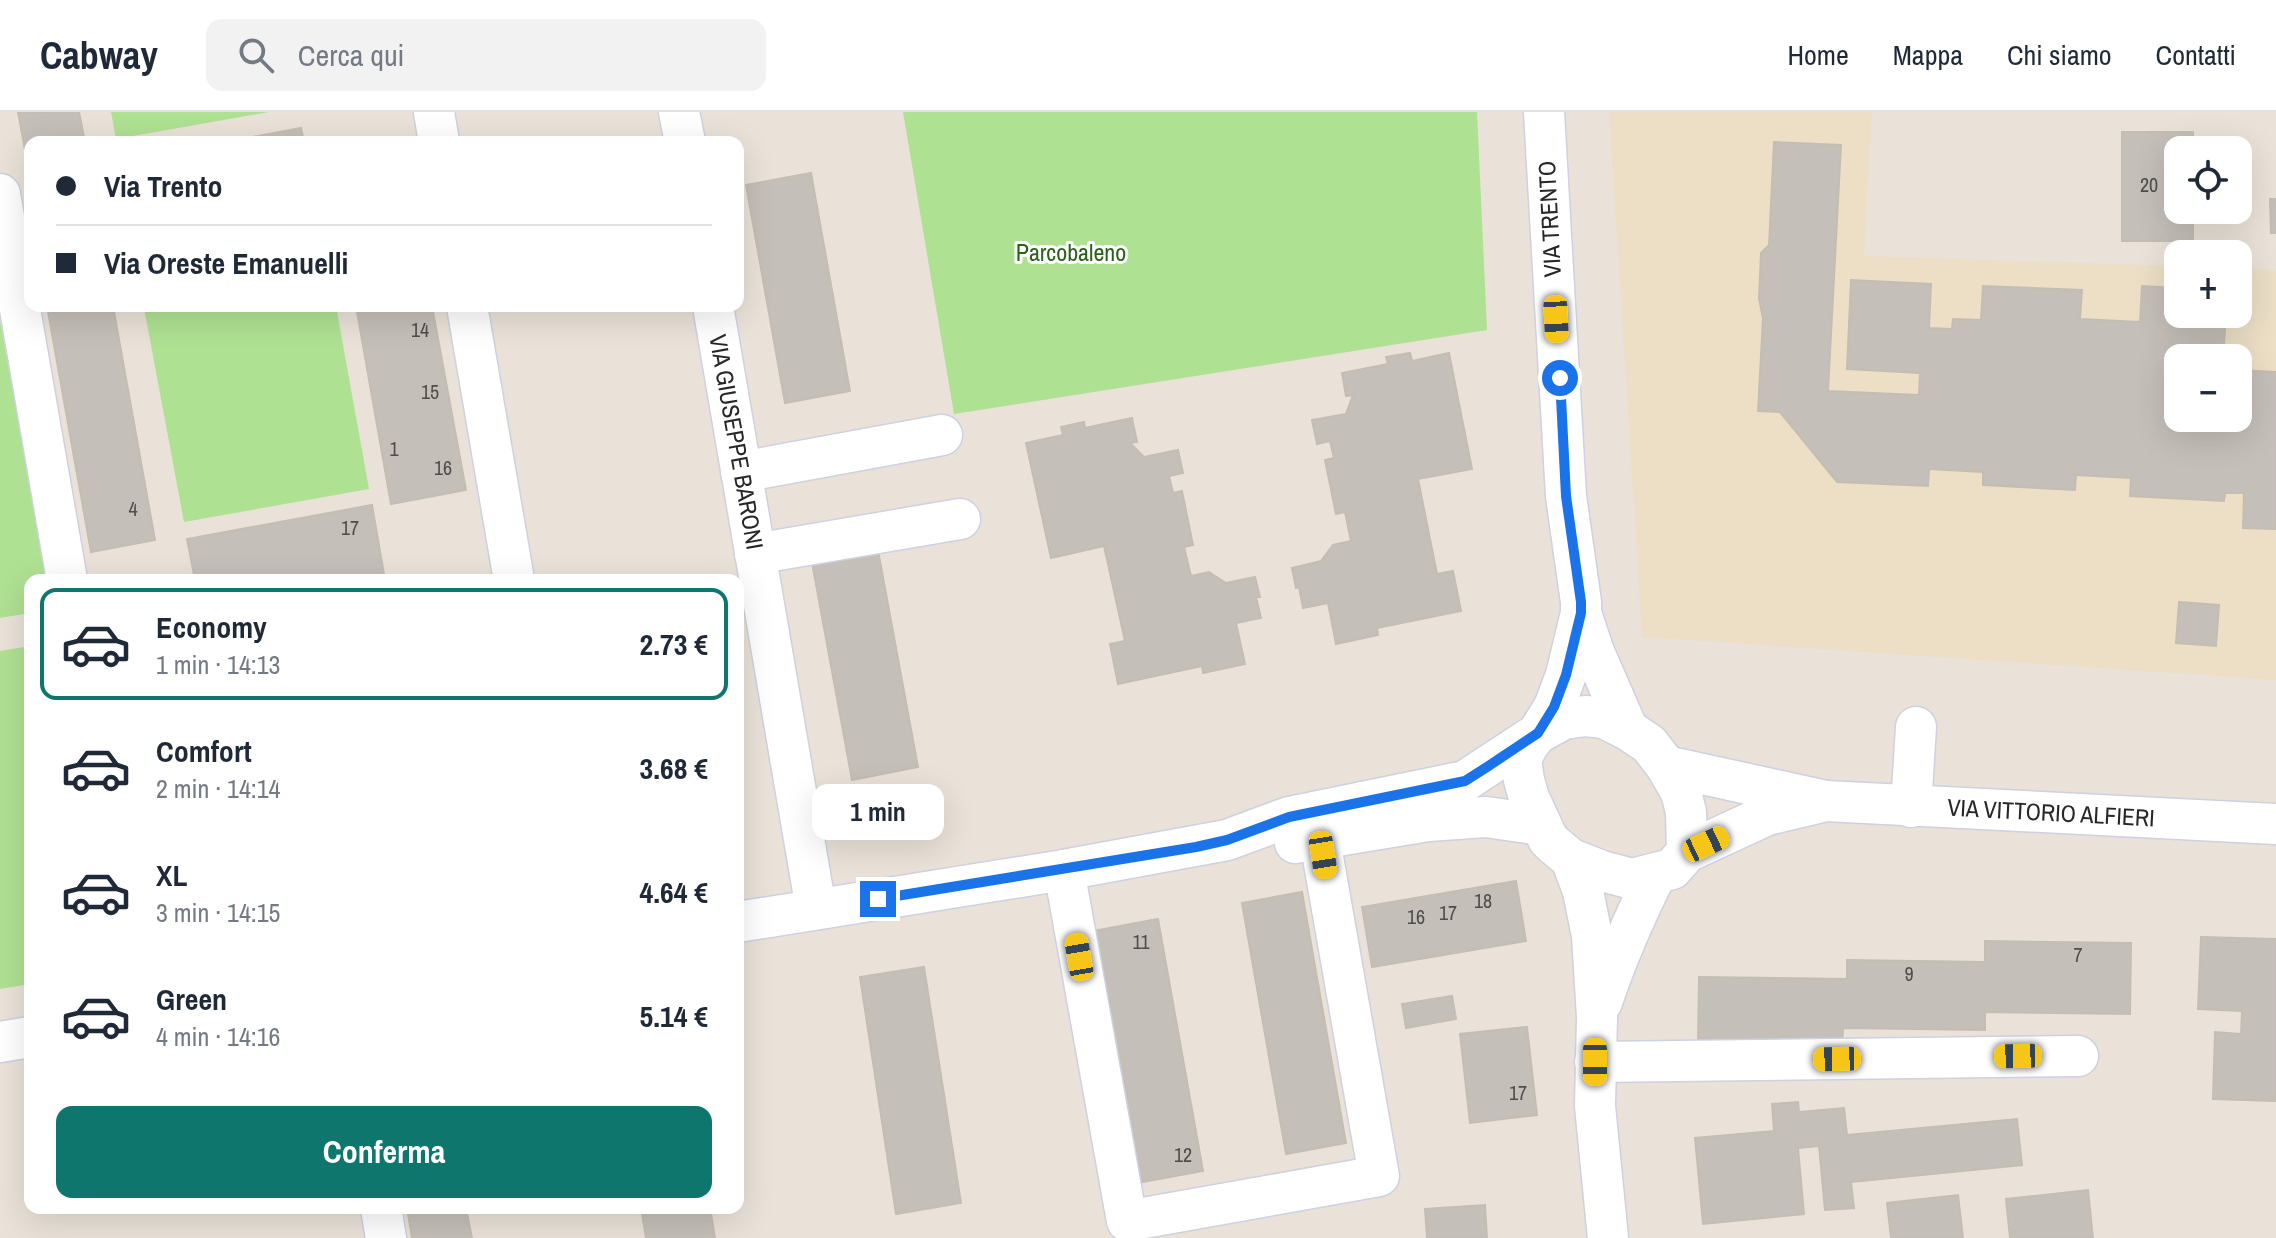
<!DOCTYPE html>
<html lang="it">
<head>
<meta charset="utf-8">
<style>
  body { margin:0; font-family:"Archivo Narrow",sans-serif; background:#f2f2f3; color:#1f2937; height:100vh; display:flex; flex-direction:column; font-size:30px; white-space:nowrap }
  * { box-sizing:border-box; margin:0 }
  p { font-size:26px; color:#747a83 }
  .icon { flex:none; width:44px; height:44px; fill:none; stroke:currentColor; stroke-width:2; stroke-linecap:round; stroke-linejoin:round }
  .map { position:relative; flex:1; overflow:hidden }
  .drawer { position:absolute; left:24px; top:462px; width:720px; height:640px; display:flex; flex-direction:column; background:#fff; border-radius:16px; box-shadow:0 8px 32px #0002 }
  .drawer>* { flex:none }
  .hud { position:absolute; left:24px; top:24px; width:720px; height:176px; border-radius:16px; box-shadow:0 8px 32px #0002; display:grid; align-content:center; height:176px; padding:0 32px; background:#fff }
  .tools { position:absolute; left:2164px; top:24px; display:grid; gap:16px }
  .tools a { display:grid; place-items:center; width:88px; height:88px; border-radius:16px; background:#fff; box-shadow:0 8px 32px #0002; font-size:40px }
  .end { position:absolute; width:36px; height:36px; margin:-18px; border:10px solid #1a73e8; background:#fff; box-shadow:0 0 0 4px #fff }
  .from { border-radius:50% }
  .bubble { position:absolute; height:56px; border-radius:16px; background:#fff; box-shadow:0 8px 32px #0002; font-size:26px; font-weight:800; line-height:56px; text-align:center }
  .car { position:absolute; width:24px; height:48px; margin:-24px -12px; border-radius:10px; box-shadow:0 0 6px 2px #0007; background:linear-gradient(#f5c518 24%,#345 0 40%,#f5c518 0 76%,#345 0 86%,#f5c518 0) }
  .hud b { display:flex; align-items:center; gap:28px; height:76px; font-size:30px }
  .hud b+b { border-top:2px solid #e0e1e3 }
  .hud i { width:20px; height:20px; background:#1f2937 }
  ul { padding:14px 0 0; list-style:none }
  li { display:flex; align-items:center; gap:24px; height:112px; margin:0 16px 12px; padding:0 16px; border:4px solid transparent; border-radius:16px }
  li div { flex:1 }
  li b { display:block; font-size:30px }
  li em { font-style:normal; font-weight:800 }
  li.current { border-color:#0f766e }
  li>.icon { width:72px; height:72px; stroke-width:1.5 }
  .primary-button { display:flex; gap:16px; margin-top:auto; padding:16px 32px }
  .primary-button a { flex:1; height:92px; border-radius:16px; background:#0f766e; color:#fff; font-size:32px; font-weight:800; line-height:92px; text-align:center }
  header { display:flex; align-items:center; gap:48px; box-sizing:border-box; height:112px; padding:0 40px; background:#fff; border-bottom:2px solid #e0e1e3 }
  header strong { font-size:38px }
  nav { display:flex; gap:44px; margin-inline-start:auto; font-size:28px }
  .search { width:560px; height:72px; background:#f2f2f3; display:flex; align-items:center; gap:20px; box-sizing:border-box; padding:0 28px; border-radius:16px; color:#747a83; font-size:30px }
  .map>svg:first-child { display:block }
  .education { fill:#ecdfc6; fill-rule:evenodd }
  .green { fill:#afe193 }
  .building { fill:#c4bfb8; stroke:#c4beb2; stroke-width:2 }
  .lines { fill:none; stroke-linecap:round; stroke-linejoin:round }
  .minor-casing { stroke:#cdd1e0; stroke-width:43 }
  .minor { stroke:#fff; stroke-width:40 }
  .route { stroke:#1a73e8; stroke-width:10 }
  .labels { text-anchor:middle; stroke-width:6; stroke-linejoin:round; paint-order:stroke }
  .number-label { font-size:20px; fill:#4e4d4b }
  .street-label { font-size:24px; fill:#272727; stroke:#fff }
  .park-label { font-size:24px; fill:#296119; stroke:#fff }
</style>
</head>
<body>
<header>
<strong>Cabway</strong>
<div class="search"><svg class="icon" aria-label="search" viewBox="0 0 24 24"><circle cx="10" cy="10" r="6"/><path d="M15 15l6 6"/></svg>Cerca qui</div>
<nav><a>Home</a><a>Mappa</a><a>Chi siamo</a><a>Contatti</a></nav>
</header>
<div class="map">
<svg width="2276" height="1126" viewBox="0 0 2276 1126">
  <rect width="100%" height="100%" fill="#eae2d8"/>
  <path class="education" d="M1609 0H1872L1864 144 2178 154V202H2238V156L2276 158V568L1642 525ZM2178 246H2238V306H2178Z"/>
  <g class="green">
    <path d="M111 0H269L116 27Z"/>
    <path d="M903 0H1477L1487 218 954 302Z"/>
    <path d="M155 194H336L369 377 184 410 144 196Z"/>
    <path d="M0 208 48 468H30V501L0 506Z"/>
    <path d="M30 534V872L0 877V539Z"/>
  </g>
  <g class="building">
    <path d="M18 0H79L85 30H30L28 54Z"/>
    <path d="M301 16 304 30H225Z"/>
    <path d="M2122 20H2193V29H2220V38H2178V98H2193V129H2122Z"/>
    <path d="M1774 30 1841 33 1828 279 1919 283 1920 261 1847 257 1851 168 1931 172 1929 216 1952 217 1953 207 1981 208 1983 174 2082 178 2080 207 2140 210 2142 174 2178 176V202H2226L2223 246H2178V306H2238V258L2276 260V417L2243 416 2244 381H2225L2224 389 2130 384 2131 366 2076 363 2075 378 1983 373V360L1929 357 1928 374 1837 370 1780 300 1758 299 1763 206 1759 187 1761 141 1769 133Z"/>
    <path d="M811 61 850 279 785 291 746 73Z"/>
    <path d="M2270 87H2276V121H2271Z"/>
    <path d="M47 194H113L155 428 91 440Z"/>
    <path d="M356 194H432L466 378 391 392Z"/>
    <path d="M1410 241 1412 249 1449 241 1472 357 1418 367 1437 462 1453 459 1461 499 1377 516 1378 523 1336 532 1328 491 1303 496 1299 475 1296 476 1292 456 1321 449 1333 433 1351 429 1345 400 1336 402 1325 348 1334 346 1330 329 1317 332 1312 308 1346 302 1353 283 1346 284 1342 261 1388 252 1386 245Z"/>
    <path d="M1132 306 1137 330 1130 331 1144 345 1178 338 1183 361 1169 364 1173 381 1182 379 1193 433 1184 435 1191 464 1209 460 1226 471 1255 465 1260 485H1256L1261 506 1236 511 1245 552 1203 561 1202 554 1118 572 1110 532 1125 529 1104 434 1051 446 1026 331 1063 323 1061 315 1084 310 1085 316Z"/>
    <path d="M372 393 385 468H195L187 427Z"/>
    <path d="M877 433 918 655 852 668 811 445Z"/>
    <path d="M2179 490 2219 493 2216 534 2176 531Z"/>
    <path d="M1516 769 1526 829 1372 855 1362 795Z"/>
    <path d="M1302 780 1346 1031 1286 1042 1242 791Z"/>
    <path d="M1158 807 1203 1059 1137 1071 1093 819Z"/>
    <path d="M2201 825 2276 827V989L2213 987 2215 920 2241 922 2242 899 2198 897Z"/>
    <path d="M1985 829 2131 831 2130 902 1985 900V918L1843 916 1842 936 1698 934 1699 865 1847 867V848L1985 850Z"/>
    <path d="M924 855 961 1091 896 1102 860 865Z"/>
    <path d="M1452 884 1456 907 1406 916 1402 892Z"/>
    <path d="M1527 915 1537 1003 1470 1011 1460 922Z"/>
    <path d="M1798 990 1799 1000 1844 996 1847 1023 2017 1007 2022 1053 1851 1070 1854 1096 1825 1098 1819 1034 1798 1036 1804 1102 1703 1112 1695 1026 1774 1019 1772 992Z"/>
    <path d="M2088 1078 2093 1126H2010L2006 1087Z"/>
    <path d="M1958 1083 1963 1126H1891L1887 1091Z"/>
    <path d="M1485 1093 1487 1126H1427L1425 1097Z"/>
    <path d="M407 1096H466L472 1126H412Z"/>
    <path d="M641 1096H710L715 1126H646Z"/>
  </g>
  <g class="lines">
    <defs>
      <g id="minor">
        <path d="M434 0 439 30"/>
        <path d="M679 0 685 30"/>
        <path d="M1544 0 1566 384 1581 490V501L1566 563 1554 595 1538 621 1528 633 1521 648 1524 668 1529 686 1548 727 1554 733 1571 747 1602 759 1632 767 1672 757 1687 740 1767 703 1826 689"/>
        <path d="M0 82 67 468"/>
        <path d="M467 194 514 468"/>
        <path d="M713 194 816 797"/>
        <path d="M741 360 942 323"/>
        <path d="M755 442 960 407"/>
        <path d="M1581 501 1594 540 1628 618"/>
        <path d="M1666 654 1826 689 2276 712"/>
        <path d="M1911 695 1916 615"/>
        <path d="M1295 731 1428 709 1486 705 1541 713"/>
        <path d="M1571 747 1583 779 1592 824 1597 905 1595 994 1608 1126"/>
        <path d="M1064 758 1127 1109 1379 1064 1315 700"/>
        <path d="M738 810 1064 758 1227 728 1289 705 1465 669 1538 621 1564 607 1585 604 1604 606 1628 618 1649 632 1666 654 1681 680 1686 700 1687 740"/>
        <path d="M1602 890C1617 845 1635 804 1656 762"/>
        <path d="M0 930 30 925"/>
        <path d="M1595 950 2078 944"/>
        <path d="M381 1096 386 1126"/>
      </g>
    </defs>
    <use href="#minor" class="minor-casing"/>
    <use href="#minor" class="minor"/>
  </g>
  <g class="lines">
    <path class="route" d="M878 787 1196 735 1227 728 1289 705 1465 669 1487 655 1538 621 1554 595 1566 563 1581 501V490L1566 384 1560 266"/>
  </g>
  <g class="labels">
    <g class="number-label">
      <text x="2149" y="80">20</text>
      <text x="420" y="225">14</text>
      <text x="430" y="287">15</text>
      <text x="394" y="344">1</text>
      <text x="443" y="363">16</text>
      <text x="133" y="404">4</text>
      <text x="350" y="423">17</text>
      <text x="1483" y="796">18</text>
      <text x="1448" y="808">17</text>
      <text x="1416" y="812">16</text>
      <text x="1141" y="837">11</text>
      <text x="2078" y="850">7</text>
      <text x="1909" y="869">9</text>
      <text x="1518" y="988">17</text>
      <text x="1183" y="1050">12</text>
    </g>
    <g class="street-label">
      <text transform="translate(1550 107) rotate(-93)" y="8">VIA TRENTO</text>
      <text transform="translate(736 330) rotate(80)" y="8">VIA GIUSEPPE BARONI</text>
      <text transform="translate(2051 701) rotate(3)" y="8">VIA VITTORIO ALFIERI</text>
    </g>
    <g class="park-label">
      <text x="1071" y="149">Parcobaleno</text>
    </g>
  </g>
</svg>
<div class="tools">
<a><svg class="icon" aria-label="locate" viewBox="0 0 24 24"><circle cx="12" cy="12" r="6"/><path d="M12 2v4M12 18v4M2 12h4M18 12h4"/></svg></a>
<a>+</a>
<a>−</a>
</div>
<i class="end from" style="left:1560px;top:266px"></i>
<i class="end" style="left:878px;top:787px"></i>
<div class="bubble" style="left:812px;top:672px;width:132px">1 min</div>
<i class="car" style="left:1556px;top:207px;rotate:177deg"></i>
<i class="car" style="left:1706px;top:732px;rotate:65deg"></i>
<i class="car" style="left:1323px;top:743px;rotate:171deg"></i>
<i class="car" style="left:1079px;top:845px;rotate:350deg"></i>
<i class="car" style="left:2018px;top:944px;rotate:269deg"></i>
<i class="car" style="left:1837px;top:947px;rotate:269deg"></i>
<i class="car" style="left:1595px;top:950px;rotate:180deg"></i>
<div class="hud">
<b><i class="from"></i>Via Trento</b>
<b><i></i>Via Oreste Emanuelli</b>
</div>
<section class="drawer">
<ul>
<li class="current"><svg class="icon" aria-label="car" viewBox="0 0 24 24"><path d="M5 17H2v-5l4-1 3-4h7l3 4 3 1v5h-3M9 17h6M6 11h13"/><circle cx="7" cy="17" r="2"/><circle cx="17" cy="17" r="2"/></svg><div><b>Economy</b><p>1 min · 14:13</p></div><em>2.73 €</em></li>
<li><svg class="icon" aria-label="car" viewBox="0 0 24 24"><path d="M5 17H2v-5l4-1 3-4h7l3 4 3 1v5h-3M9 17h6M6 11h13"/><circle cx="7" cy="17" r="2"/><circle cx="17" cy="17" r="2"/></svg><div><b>Comfort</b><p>2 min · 14:14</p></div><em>3.68 €</em></li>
<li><svg class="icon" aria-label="car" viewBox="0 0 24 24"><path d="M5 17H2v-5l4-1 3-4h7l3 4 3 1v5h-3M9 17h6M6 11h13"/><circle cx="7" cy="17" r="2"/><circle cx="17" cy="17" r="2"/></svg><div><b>XL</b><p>3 min · 14:15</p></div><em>4.64 €</em></li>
<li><svg class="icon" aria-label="car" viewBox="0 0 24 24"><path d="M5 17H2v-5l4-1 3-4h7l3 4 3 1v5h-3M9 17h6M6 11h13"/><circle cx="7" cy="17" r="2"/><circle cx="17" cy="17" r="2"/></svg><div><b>Green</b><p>4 min · 14:16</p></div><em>5.14 €</em></li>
</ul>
<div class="primary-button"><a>Conferma</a></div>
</section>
</div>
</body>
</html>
